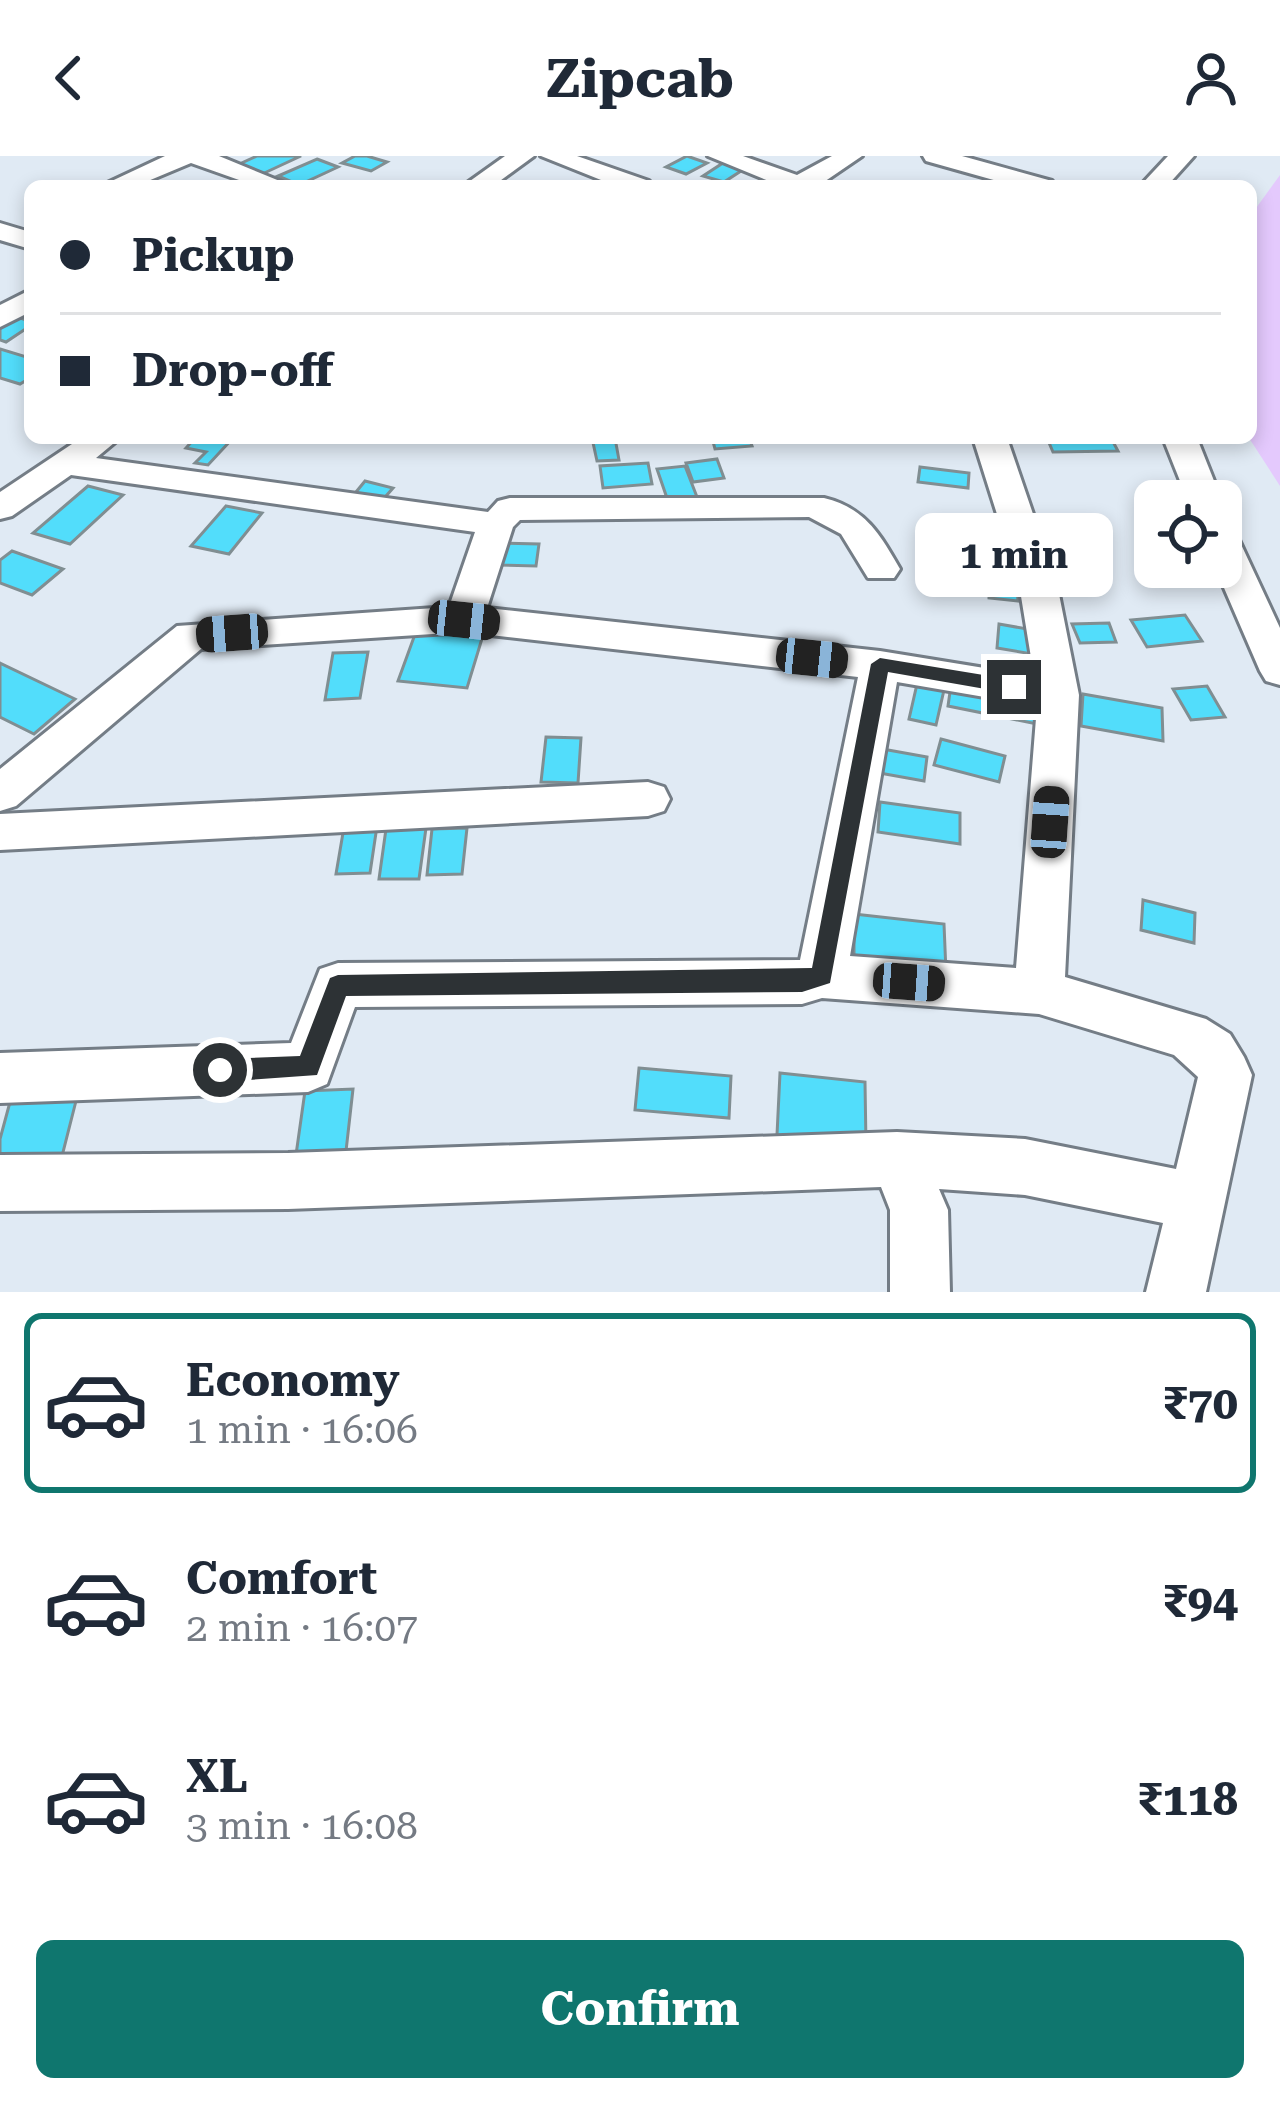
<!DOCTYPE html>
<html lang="en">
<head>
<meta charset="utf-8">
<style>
  body { margin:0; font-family:"Roboto Serif",serif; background:#f2f2f3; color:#1f2937; height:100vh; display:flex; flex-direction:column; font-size:45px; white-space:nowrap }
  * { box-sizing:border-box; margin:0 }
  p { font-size:39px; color:#747a83 }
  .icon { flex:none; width:66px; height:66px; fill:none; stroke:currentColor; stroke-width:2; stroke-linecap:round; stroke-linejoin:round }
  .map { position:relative; height:1136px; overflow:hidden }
  .panel { display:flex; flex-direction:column; background:#fff; flex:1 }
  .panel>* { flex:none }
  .hud { position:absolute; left:24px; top:24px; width:1233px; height:264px; border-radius:18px; box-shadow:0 6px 18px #0003; display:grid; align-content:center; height:264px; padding:0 36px; background:#fff }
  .buttons { position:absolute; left:1134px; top:324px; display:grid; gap:24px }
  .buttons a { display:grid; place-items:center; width:108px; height:108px; border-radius:18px; background:#fff; box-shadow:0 6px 18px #0003; font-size:60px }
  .end { position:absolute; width:54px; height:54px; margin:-27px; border:15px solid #2d3235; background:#fff; box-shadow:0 0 0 6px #fff }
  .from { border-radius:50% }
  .bubble { position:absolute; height:84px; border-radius:18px; background:#fff; box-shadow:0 6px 18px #0003; font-size:39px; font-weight:700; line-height:84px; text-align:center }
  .car { position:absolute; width:36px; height:72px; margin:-36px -18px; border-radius:15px; box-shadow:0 0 9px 3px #0007; background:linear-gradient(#222 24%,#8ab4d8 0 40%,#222 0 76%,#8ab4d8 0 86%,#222 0) }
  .hud b { display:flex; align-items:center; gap:42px; height:114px; font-size:45px }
  .hud b+b { border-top:3px solid #e0e1e3 }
  .hud i { width:30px; height:30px; background:#1f2937 }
  ul { padding:21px 0 0; list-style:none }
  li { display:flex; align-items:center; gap:36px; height:180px; margin:0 24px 18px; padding:0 12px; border:6px solid transparent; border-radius:18px }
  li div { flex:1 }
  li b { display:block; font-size:45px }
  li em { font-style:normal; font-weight:700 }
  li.active { border-color:#0f766e }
  li>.icon { width:108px; height:108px; stroke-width:1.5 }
  .primary-button { display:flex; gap:24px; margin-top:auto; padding:24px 36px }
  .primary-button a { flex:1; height:138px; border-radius:18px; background:#0f766e; color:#fff; font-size:48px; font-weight:700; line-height:138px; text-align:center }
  header { display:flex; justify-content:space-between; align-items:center; height:156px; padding:0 36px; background:#fff; font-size:54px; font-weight:700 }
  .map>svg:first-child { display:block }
  .green { fill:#e4c9fd }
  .building { fill:#52ddfb; stroke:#808e92; stroke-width:3 }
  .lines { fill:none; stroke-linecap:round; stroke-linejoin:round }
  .street-casing { stroke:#747d86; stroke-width:6 }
  .street { fill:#fff; fill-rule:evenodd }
  .route { fill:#2d3235 }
</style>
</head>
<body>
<header><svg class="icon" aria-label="back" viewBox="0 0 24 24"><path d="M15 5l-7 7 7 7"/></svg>Zipcab<svg class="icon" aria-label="person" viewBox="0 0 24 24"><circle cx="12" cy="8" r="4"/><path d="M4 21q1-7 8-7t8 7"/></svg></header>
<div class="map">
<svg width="1280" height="1136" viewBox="0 0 1280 1136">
  <rect width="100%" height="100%" fill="#e0eaf4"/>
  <path class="green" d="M1280 19V330L1249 282 1251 59Z"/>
  <g class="building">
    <path d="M257 0H301L260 19 235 10Z"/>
    <path d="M355 0H367L387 6 371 15 342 7Z"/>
    <path d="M687 0 707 7 686 18 666 11Z"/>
    <path d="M317 3 338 11 299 29 278 20Z"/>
    <path d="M723 7 744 13 724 26 703 20Z"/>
    <path d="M10 159 30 165V170L6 186 0 184V165Z"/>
    <path d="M0 193 30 202V222L20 228 0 222Z"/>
    <path d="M195 282H233L208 309 195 307 206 296 186 292Z"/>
    <path d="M592 282H615L619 304 597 305Z"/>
    <path d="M712 282H749L752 290 715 293Z"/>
    <path d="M1047 282H1111L1118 295 1053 296Z"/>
    <path d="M717 303 724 322 693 326 686 307Z"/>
    <path d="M648 307 652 328 603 332 600 310Z"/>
    <path d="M685 310 697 341 668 345 657 313Z"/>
    <path d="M920 311 969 317 968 332 918 326Z"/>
    <path d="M365 325 393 332 379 348 352 341Z"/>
    <path d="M88 330 123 339 70 388 33 377Z"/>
    <path d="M226 350 262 357 229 398 191 390Z"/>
    <path d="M1068 371 1077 385 1040 389 1031 375Z"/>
    <path d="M501 387 539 388 536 410 498 409Z"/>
    <path d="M12 395 63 413 32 439 0 427V404Z"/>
    <path d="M989 422 1017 426 1018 445 989 442Z"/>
    <path d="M1185 459 1202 485 1147 491 1131 464Z"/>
    <path d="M1109 467 1116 486 1080 487 1072 468Z"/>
    <path d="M999 468 1033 474 1032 498 997 492Z"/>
    <path d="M418 470 484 476 467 532 398 525Z"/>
    <path d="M368 496 360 542 325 544 333 497Z"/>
    <path d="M0 507 75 543 34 578 0 561Z"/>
    <path d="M917 528 944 534 936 569 909 563Z"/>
    <path d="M951 529 1044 548 1042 569 948 550Z"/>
    <path d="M1207 530 1225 561 1191 564 1173 533Z"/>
    <path d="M1083 538 1162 552 1163 585 1081 570Z"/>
    <path d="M546 581 581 582 578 627 541 626Z"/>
    <path d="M941 583 1005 600 999 626 934 609Z"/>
    <path d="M877 592 927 601 924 625 874 616Z"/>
    <path d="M880 646 960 657V688L878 676Z"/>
    <path d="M377 670 370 717 336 718 344 671Z"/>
    <path d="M426 672 419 723H379L386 673Z"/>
    <path d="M467 672 462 718 427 719 432 673Z"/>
    <path d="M1143 744 1195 757 1194 787 1141 774Z"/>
    <path d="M854 758 944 768 946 816 854 806Z"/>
    <path d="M639 912 731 920 729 962 635 954Z"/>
    <path d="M780 917 865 926 866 989 777 979Z"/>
    <path d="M353 933 345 1004 295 1006 305 935Z"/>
    <path d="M77 941 62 1000 0 1005V983L10 946Z"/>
  </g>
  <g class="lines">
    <defs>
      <g id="street">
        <path d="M165 0H219L292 30H256L191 7 136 30H101Z"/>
        <path d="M505 0H534L493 30H463Z"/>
        <path d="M541 0H577L649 25 653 30H616Z"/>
        <path d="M708 0H743L797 19 832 0H862L818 30H781Z"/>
        <path d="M923 0H962L1052 25 1056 30H1015L926 5Z"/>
        <path d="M1168 0H1194L1167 30H1140Z"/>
        <path d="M0 67 30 76V93L0 84Z"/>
        <path d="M30 134V156L0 171V149Z"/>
        <path d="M81 282H120L96 302 488 356 498 345 510 342H824C865 352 880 378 900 413L894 422H868L841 378 809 361 520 364 513 371 487 452 880 495 1034 520 1019 428 973 282H1007L1057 428 1079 539 1065 821 1206 863 1230 878 1244 901 1252 919 1206 1136H1146L1163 1067 1025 1039 939 1033 948 1054 950 1136H890V1054L881 1031 288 1053 0 1055V999L288 997 897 976 1025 983 1176 1013 1198 921 1174 899 1039 858 822 842 802 848 355 851 327 928 308 936 0 947V897L291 887 320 813 338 807 800 804 858 521 464 476 201 493 16 650 0 655V613L177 470 449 451 475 376 71 319 12 360 0 363V336ZM897 526 1037 550 1016 812 850 800Z"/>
        <path d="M1163 282H1197L1222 345 1221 347 1188 345Z"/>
        <path d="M1221 372 1234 376 1239 384 1280 472V529L1266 525 1260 515 1215 411H1221Z"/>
        <path d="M648 626 664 631 670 643 664 655 648 660 0 694V658Z"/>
      </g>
    </defs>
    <use href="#street" class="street-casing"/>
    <use href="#street" class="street"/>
  </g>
  <path class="route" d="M880 502 1014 524 1023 531 1014 538 888 516 830 827 802 836 346 840 317 919 220 926 212 922V906L220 903 300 900 330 822 338 819 812 812 871 508Z"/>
</svg>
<div class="buttons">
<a><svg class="icon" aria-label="locate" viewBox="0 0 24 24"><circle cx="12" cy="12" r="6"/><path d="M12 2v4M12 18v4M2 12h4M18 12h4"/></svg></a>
</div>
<i class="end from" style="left:220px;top:914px"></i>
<i class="end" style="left:1014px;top:531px"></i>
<div class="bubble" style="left:915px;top:357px;width:198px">1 min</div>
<i class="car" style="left:464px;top:464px;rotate:96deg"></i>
<i class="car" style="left:232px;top:477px;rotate:266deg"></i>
<i class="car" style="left:812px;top:502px;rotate:96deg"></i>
<i class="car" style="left:1050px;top:666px;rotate:4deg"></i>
<i class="car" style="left:909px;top:826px;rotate:94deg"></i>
<div class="hud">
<b><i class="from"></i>Pickup</b>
<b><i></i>Drop-off</b>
</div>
</div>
<section class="panel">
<ul>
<li class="active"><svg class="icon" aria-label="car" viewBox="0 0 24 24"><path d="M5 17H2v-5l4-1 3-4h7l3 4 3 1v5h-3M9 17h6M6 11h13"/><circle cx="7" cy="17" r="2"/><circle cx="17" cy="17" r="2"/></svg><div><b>Economy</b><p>1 min · 16:06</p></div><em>₹70</em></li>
<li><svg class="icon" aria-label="car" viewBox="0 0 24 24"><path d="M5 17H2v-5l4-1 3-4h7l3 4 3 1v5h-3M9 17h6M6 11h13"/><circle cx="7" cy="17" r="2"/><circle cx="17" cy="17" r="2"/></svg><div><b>Comfort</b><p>2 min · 16:07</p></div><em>₹94</em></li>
<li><svg class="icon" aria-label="car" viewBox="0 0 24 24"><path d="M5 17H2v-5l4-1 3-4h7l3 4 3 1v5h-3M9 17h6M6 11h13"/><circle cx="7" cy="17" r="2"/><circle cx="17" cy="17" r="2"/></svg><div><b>XL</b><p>3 min · 16:08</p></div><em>₹118</em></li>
</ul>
<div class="primary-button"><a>Confirm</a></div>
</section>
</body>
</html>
